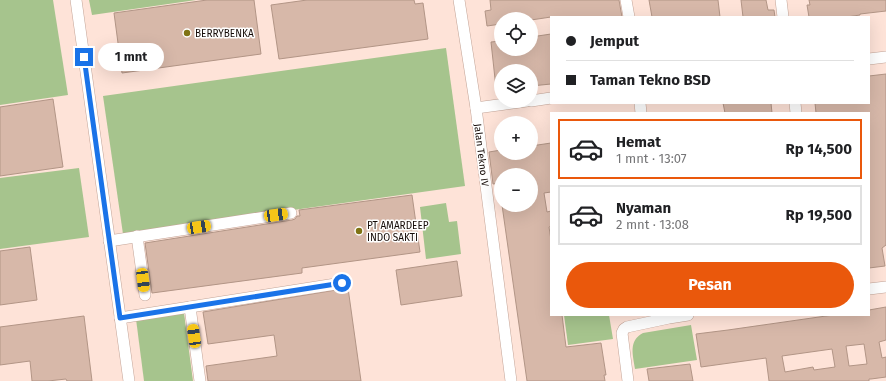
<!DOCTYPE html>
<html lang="id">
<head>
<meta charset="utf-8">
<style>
  body { margin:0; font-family:"Fira Sans",sans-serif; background:#f6f6f6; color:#202124; height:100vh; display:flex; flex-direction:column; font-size:15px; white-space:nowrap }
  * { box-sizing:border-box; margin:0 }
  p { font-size:13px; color:#757577 }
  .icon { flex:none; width:22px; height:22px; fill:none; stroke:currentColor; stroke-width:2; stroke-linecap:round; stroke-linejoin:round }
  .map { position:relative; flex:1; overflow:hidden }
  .sheet { position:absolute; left:550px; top:112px; width:320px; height:204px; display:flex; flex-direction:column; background:#fff; border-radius:0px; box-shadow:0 4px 16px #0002 }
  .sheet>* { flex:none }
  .top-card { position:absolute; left:550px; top:16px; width:320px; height:88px; border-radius:0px; box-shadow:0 4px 16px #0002; display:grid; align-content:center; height:88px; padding:0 16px; background:#fff }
  .fabs { position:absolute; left:494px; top:12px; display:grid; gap:8px }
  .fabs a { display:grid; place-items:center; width:44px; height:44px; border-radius:50%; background:#fff; box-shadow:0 4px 16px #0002; font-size:20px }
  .end { position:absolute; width:18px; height:18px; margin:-9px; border:5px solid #1a73e8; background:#fff; box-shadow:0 0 0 2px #fff }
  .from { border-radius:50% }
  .bubble { position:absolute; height:28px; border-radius:14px; background:#fff; box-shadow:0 4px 16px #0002; font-size:13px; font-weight:700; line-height:28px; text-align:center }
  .car { position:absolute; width:12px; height:24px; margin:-12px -6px; border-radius:5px; box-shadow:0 0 3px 1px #0007; background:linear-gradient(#f5c518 24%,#345 0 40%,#f5c518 0 76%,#345 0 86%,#f5c518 0) }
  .top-card b { display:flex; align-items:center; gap:14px; height:38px; font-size:15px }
  .top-card b+b { border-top:1px solid #e0e0e0 }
  .top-card i { width:10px; height:10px; background:#202124 }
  ul { padding:7px 0 0; list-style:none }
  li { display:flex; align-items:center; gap:12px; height:60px; margin:0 8px 6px; padding:0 8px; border:2px solid #e0e0e0; border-radius:0px }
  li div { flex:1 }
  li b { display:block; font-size:15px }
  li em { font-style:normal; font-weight:700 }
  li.on { border-color:#ea580c }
  li>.icon { width:36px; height:36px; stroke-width:1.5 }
  .primary-button { display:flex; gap:8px; margin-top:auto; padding:8px 16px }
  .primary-button a { flex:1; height:46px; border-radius:24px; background:#ea580c; color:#fff; font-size:16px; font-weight:700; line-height:46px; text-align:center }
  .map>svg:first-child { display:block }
  .green { fill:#a6c48d }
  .building { fill:#d7b8a9; stroke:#b29586; fill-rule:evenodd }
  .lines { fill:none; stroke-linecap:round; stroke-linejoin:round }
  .minor-casing { stroke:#c3a497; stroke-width:12 }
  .minor { stroke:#fff; stroke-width:11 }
  .route { stroke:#1a73e8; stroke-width:5 }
  .poi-dot { fill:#7f7314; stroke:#fff; stroke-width:1.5 }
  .labels { text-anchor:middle; stroke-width:3; stroke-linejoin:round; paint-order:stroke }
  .poi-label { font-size:10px; fill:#150b07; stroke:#fff; text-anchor:start }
  .street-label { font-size:10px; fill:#150b07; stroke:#fff }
</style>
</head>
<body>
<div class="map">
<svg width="886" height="381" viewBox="0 0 886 381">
  <rect width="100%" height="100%" fill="#fee3d8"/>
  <g class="green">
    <path d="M0 0H53L68 95 0 105Z"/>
    <path d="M89 0H196L92 15Z"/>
    <path d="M446 48 465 186 123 234 103 96Z"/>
    <path d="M79 168 89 237 0 249V178Z"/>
    <path d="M446 203 449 222 457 221 461 254 426 259 420 207Z"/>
    <path d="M184 313 193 381H144L136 319Z"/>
    <path d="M564 315H609L613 339 568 345Z"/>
    <path d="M691 325 697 360 635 369C633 355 628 341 643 333Z"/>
  </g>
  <g class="building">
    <path d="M207 0H254L261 54 122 73 114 13Z"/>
    <path d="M307 0H414L415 4 423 3 428 39 279 59 271 5Z"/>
    <path d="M490 0H619L622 17H551L531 20V19H501V24L487 26 485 11 491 10Z"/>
    <path d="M649 0H718L720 17H652Z"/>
    <path d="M741 0H766L768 10H774L775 17H743Z"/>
    <path d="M809 0H886V11L860 14V15L847 17H809L807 5H810Z"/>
    <path d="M551 34V84L531 86V71H501V88H496L491 42 501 41V49H531V37Z"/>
    <path d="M886 74V245L882 248 885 266 869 268V113H816L815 103H869V76Z"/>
    <path d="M53 99 63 167 0 176V107Z"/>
    <path d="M723 103H771L772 113H725Z"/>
    <path d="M551 143V192L544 193 547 212 551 211V226L549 227 551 240V315H562L566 347 601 343 606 375H604L605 381H527L502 205H531V175H501V183L493 184 489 152 501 150V153H531V146Z"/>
    <path d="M412 195 420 252 302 268V273L152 293 145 243 292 220 295 219 297 216H300L299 210Z"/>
    <path d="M30 247 37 300 0 305V251Z"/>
    <path d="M457 261 462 296 401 305 396 270Z"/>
    <path d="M348 288 361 381H208L206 366 277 356 274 335 208 344 203 312Z"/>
    <path d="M886 307V340L879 342 882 358 886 357V377L871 379H869V381H769L766 358 701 367 696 334 728 330 826 316 834 315H869V310ZM864 344 867 364 849 366 846 346ZM832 349 835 367 814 370 813 367 785 372 782 356Z"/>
    <path d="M84 316 92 381H67L66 379 48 381H32L30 361 0 365V327Z"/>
    <path d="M690 364 693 381H649L647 369Z"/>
  </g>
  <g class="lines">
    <defs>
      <g id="minor">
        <path d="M76 0 129 381"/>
        <path d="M459 0 476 108 511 381"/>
        <path d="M626 0 629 17"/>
        <path d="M781 0 783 17"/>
        <path d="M869 59 886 57"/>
        <path d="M531 101 551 98"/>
        <path d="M640 103 641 113"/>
        <path d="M795 103 796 113"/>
        <path d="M476 108 527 101"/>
        <path d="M137 236 145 295"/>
        <path d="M109 241 291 213"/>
        <path d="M869 289 886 287"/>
        <path d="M190 307 200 381"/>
        <path d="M120 318 342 283"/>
        <path d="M628 381 622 333 624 329 627 327 669 318 688 315"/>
      </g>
    </defs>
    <use href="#minor" class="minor-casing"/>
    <use href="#minor" class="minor"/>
  </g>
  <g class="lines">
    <path class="route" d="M84 57 120 318 342 283"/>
  </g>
  <g class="poi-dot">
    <circle cx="187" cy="33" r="4"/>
    <circle cx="359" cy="231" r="4"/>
  </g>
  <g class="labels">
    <g class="poi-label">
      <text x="195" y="37">BERRYBENKA</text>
      <text x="367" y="229">PT AMARDEEP<tspan x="367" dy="12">INDO SAKTI</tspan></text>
    </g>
    <g class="street-label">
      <text transform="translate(482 155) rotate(83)" y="4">Jalan Tekno IV</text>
    </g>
  </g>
</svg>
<div class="fabs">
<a><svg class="icon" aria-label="locate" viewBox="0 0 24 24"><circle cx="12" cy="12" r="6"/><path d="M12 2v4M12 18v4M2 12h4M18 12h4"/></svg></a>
<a><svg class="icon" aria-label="layers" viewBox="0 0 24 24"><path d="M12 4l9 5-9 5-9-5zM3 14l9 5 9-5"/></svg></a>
<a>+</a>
<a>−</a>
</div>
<i class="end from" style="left:342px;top:283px"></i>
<i class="end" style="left:84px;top:57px"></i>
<div class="bubble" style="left:98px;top:43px;width:66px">1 mnt</div>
<i class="car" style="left:276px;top:215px;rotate:82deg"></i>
<i class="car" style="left:199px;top:227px;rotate:81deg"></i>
<i class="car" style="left:143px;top:280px;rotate:173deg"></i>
<i class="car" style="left:194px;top:336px;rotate:352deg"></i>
<div class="top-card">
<b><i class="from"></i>Jemput</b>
<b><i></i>Taman Tekno BSD</b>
</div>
<section class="sheet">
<ul>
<li class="on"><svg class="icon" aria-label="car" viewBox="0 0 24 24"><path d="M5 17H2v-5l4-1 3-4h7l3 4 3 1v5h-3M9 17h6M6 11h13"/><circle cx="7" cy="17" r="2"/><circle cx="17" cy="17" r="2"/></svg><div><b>Hemat</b><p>1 mnt · 13:07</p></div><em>Rp 14,500</em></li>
<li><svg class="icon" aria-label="car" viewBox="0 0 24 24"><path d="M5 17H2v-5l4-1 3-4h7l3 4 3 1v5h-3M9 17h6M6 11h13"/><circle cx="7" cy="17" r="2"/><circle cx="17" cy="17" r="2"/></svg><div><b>Nyaman</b><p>2 mnt · 13:08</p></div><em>Rp 19,500</em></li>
</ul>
<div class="primary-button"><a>Pesan</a></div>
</section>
</div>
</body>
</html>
